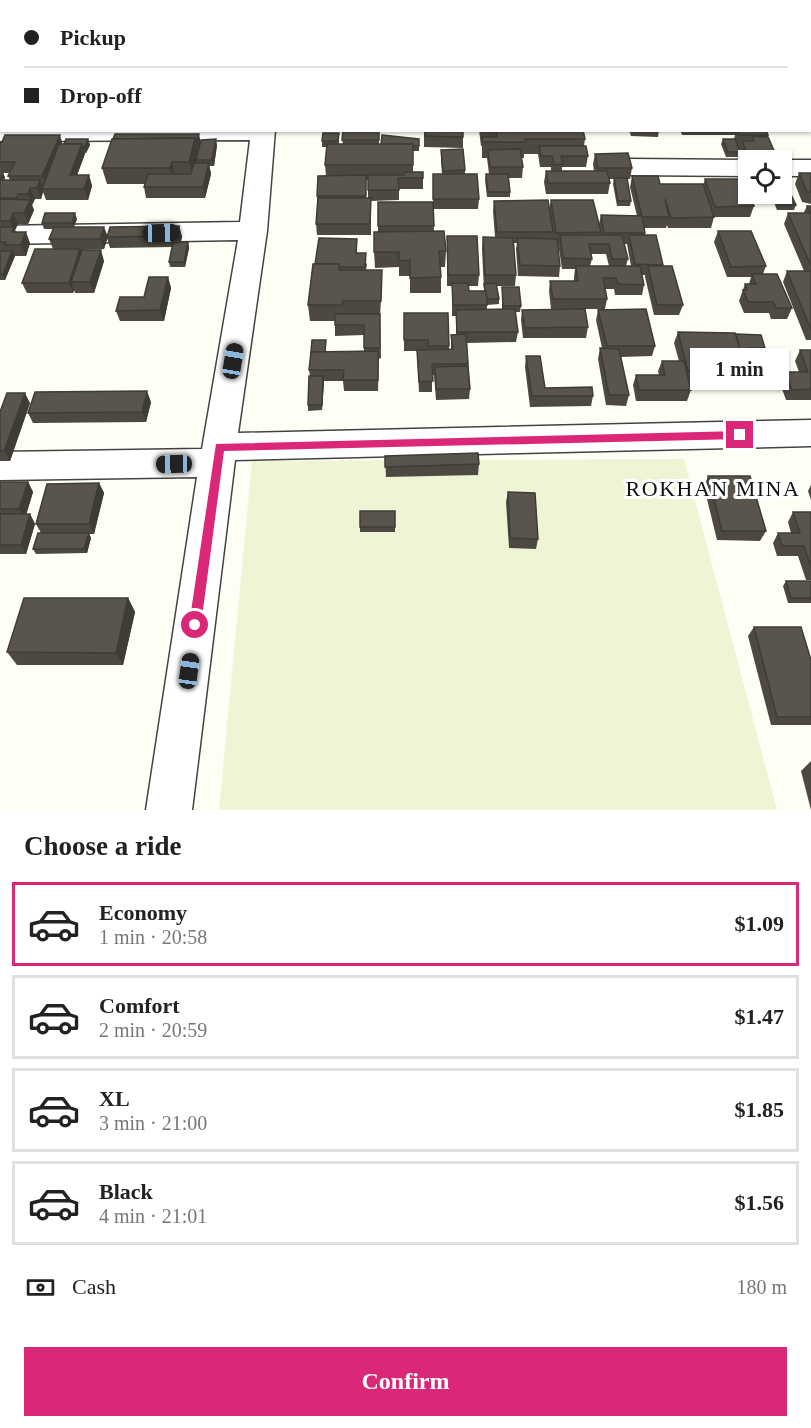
<!DOCTYPE html>
<html lang="en">
<head>
<meta charset="utf-8">
<style>
  body { margin:0; font-family:"Times New Roman",serif; background:#f6f6f6; color:#222; height:100vh; display:flex; flex-direction:column; font-size:22px; white-space:nowrap }
  * { box-sizing:border-box; margin:0 }
  p { font-size:20px; color:#767676 }
  .icon { flex:none; width:33px; height:33px; fill:none; stroke:currentColor; stroke-width:2; stroke-linecap:round; stroke-linejoin:round }
  .map { position:relative; height:810px; overflow:hidden }
  .sheet { display:flex; flex-direction:column; background:#fff; flex:1 }
  .sheet>* { flex:none }
  .banner { position:absolute; left:0px; top:0px; width:812px; height:132px; box-shadow:0 2px 4px #0004; display:grid; align-content:center; height:132px; padding:0 24px; background:#fff }
  .buttons { position:absolute; left:738px; top:150px; display:grid; gap:12px }
  .buttons a { display:grid; place-items:center; width:54px; height:54px; border-radius:0px; background:#fff; box-shadow:0 2px 4px #0004; font-size:30px }
  .end { position:absolute; width:27px; height:27px; margin:-14px; border:8px solid #db2777; background:#fff; box-shadow:0 0 0 3px #fff }
  .from { border-radius:50% }
  .bubble { position:absolute; height:42px; border-radius:0px; background:#fff; box-shadow:0 2px 4px #0004; font-size:20px; font-weight:800; line-height:42px; text-align:center }
  .car { position:absolute; width:18px; height:36px; margin:-18px -9px; border-radius:8px; box-shadow:0 0 4px 2px #0007; background:linear-gradient(#222 24%,#8ab4d8 0 40%,#222 0 76%,#8ab4d8 0 86%,#222 0) }
  .banner b { display:flex; align-items:center; gap:21px; height:57px; font-size:22px }
  .banner b+b { border-top:2px solid #e0e0e0 }
  .banner i { width:15px; height:15px; background:#222 }
  ul { padding:0; list-style:none }
  li { display:flex; align-items:center; gap:18px; height:84px; margin:0 12px 9px; padding:0 12px; border:3px solid #e0e0e0; border-radius:0px }
  li div { flex:1 }
  li b { display:block; font-size:22px }
  li em { font-style:normal; font-weight:800 }
  li.selected { border-color:#db2777 }
  li>.icon { width:54px; height:54px; stroke-width:1.5 }
  h2 { padding:0 24px; font-size:27px; line-height:72px }
  .pay { display:flex; align-items:center; gap:15px; height:66px; padding:0 24px; font-size:22px }
  .pay p { margin-inline-start:auto }
  .action { display:flex; gap:12px; margin-top:auto; padding:12px 24px }
  .action a { flex:1; height:69px; border-radius:0px; background:#db2777; color:#fff; font-size:24px; font-weight:800; line-height:69px; text-align:center }
  .map>svg:first-child { display:block }
  .farmland { fill:#eff4d5 }
  .lines { fill:none; stroke-linecap:round; stroke-linejoin:round }
  .minor-casing { stroke:#434343; stroke-width:3 }
  .minor { fill:#fff; fill-rule:evenodd }
  .wall { fill:#4d4942; fill-rule:evenodd }
  .shaded-wall { fill:#3e3c36 }
  .building { fill:#59554d; stroke:#3e3c36; stroke-width:1.5 }
  .route { fill:#db2777 }
  .labels { text-anchor:middle; stroke-width:6; stroke-linejoin:round; paint-order:stroke }
  .quarter-label { font-size:22px; letter-spacing:1.5px; fill:#101010; stroke:#fff }
</style>
</head>
<body>
<div class="map">
<svg width="811" height="810" viewBox="0 0 811 810">
  <rect width="100%" height="100%" fill="#fefff4"/>
  <path class="farmland" d="M684 459 777 810H219L252 461Z"/>
  <g class="lines">
    <defs>
      <g id="minor">
        <rect x="271" y="0" width="20" height="2"/>
        <path d="M811 0V11H810V2H802Z"/>
        <path d="M0 127 2 130H275L267 231 238 433 811 420V446L235 460 192 810H146L197 477 0 480V452L202 449 238 240 0 244V226L240 222 250 140 0 141Z"/>
        <path d="M629 159 748 160V176L629 175 620 172 616 167 620 162Z"/>
        <path d="M781 160H811V176H782Z"/>
      </g>
    </defs>
    <use href="#minor" class="minor-casing"/>
    <use href="#minor" class="minor"/>
  </g>
  <g class="wall">
    <path d="M0 0H32V2H2V22H0Z"/>
    <path d="M618 0H638V1H619Z"/>
    <path d="M715 0H748V2H716Z"/>
    <path d="M810 7H811V31L810 29Z"/>
    <path d="M811 90V114L810 117V93Z"/>
    <path d="M379 130V144L419 139V151H413V172H423V189H399V200L371 201V235H317L316 224 317 206V196L326 176 325 165 327 147H322V141L339 133V144H343L342 140ZM366 180H368V198H366Z"/>
    <path d="M424 130 463 137V148L424 147Z"/>
    <path d="M479 130H583L585 139 584 146 588 156 586 167H562V171H594L593 164 595 154 632 168 630 179H627L631 201 630 206H617L613 184 614 179H609L610 183 608 194H546L544 182 546 171H551V167H540L538 154H524V158H521L523 167 522 178H508L510 192V197H487L485 180 486 174H489L487 158H482V146H481Z"/>
    <path d="M629 130H659L658 137 631 136Z"/>
    <path d="M680 130H766L768 135V137L776 155 774 160H748V165H744L740 153 738 157H726L721 144 723 139H734L735 135H682Z"/>
    <path d="M88 139 90 145 86 153H85L77 175H89L92 186 88 200H46L43 192 41 199H35L32 205 34 210 28 224H18L15 230 16 232 30 243 26 256H15L5 280H0V142L63 144ZM3 173H10L8 176 10 180H4L5 178Z"/>
    <path d="M200 141 217 145 214 166H209L211 174 205 198H146L144 187 145 184H107L102 168Z"/>
    <path d="M441 150 465 170V174L479 199 478 209H433L434 232 446 251 445 267H441V293H410V276H399V267L375 268 374 252 378 232V202H433V174H442L441 161Z"/>
    <path d="M799 173H811V204L802 202 795 184Z"/>
    <path d="M632 176 660 184 703 185 705 179 748 194H782L796 205 794 210H777L772 198 771 201 752 202 754 206 750 217H714L711 228H668L667 225 666 228H644L645 235 663 265 662 266 683 305 679 315H654L645 277V275H642L644 285 642 295H615L614 289H605L607 299 605 309 655 346 652 356 621 357 629 395 626 406 606 405 598 359 600 348H602L596 320 598 310 599 309H585L588 327 586 338H523L521 320 522 310 551 309 549 291 550 281H574V277L575 269H562L558 243 560 266 559 277 518 276 516 249 517 243H514L516 275 515 286H496L499 299V304L487 305V309H502V287L521 306 520 312H515L518 332 516 342 467 343 470 389 469 399 436 400 434 375H432V392H419L417 351H404V313H448L449 349H451V335L456 334V316H452V286H447V236L479 275 478 286H468L469 291H484L482 248 483 237H495L493 211 494 201 549 209 551 200 599 224 601 215 637 216 630 187ZM624 244H627L631 266H626L628 259ZM591 254H606L609 266H590L592 259Z"/>
    <path d="M807 206H811V340H806L783 282 787 271H804L784 224 788 213H805L804 212Z"/>
    <path d="M77 219 74 227 107 236 179 226 182 237 180 242H188L189 248 185 267H170L169 262 172 247 110 248 107 238 104 249 81 250V252L104 261 94 293H75L74 290 73 293H27L22 283 53 249 49 239 53 229H44L42 223Z"/>
    <path d="M718 231 766 266 763 274 792 308 787 319H771L769 313H744L739 301 745 284H749L751 277H727L714 242Z"/>
    <path d="M357 249V253L367 264 366 270 382 285 380 316 381 358 379 359 378 391H344L343 381H324L322 410 308 411V405L310 376 309 370 326 340V352L364 351V335L335 336V321H310L308 305 315 264Z"/>
    <path d="M168 277 171 288 164 321H120L116 311 144 297Z"/>
    <path d="M678 332 736 334 765 348 763 353H750L748 358 743 357 747 371 743 382 689 381 691 390 687 401H636L633 385 636 375H659L658 371 662 361H679L674 343Z"/>
    <path d="M800 350H811V400H786L780 383 785 372H799L795 361Z"/>
    <path d="M526 356 545 388 593 396 591 406 530 407 525 367Z"/>
    <path d="M151 402 146 422 33 423 28 413Z"/>
    <path d="M30 403 10 461H0V412Z"/>
    <path d="M385 456 479 464 478 475 386 477Z"/>
    <path d="M708 476 766 531 760 541 717 540 704 487Z"/>
    <path d="M0 482H28L33 492 26 514H30L35 524 26 554H0Z"/>
    <path d="M99 483 104 493 94 534H89L91 538 87 553 36 554 33 549 41 533 36 524Z"/>
    <path d="M811 485V500L808 491Z"/>
    <path d="M508 492 538 539 536 549 509 548 506 502Z"/>
    <path d="M395 511V532H360V527Z"/>
    <path d="M793 512H811V580H806L798 556H777L773 543 778 533H791L788 522Z"/>
    <path d="M786 581H811V603H788L783 586Z"/>
    <path d="M128 598 135 612 123 665H17L7 652Z"/>
    <path d="M754 627 811 660V725H771L748 636Z"/>
    <path d="M811 761V810L801 771Z"/>
  </g>
  <g class="shaded-wall">
    <path d="M199 134 201 144 199 153 196 142Z"/>
    <path d="M60 135 63 146 46 187 42 176Z"/>
    <path d="M195 138 198 154 193 177 189 162Z"/>
    <path d="M88 139 90 145 86 153 84 148Z"/>
    <path d="M216 139 217 145 214 166 212 160Z"/>
    <path d="M82 144 85 154 73 186 70 175Z"/>
    <path d="M172 162 175 177 174 184 170 168Z"/>
    <path d="M209 163 211 174 205 198 203 187Z"/>
    <path d="M3 172 5 178 0 188V178Z"/>
    <path d="M89 175 92 186 88 200 84 189Z"/>
    <path d="M40 180 44 189H42L43 192 41 199 37 188Z"/>
    <path d="M30 188 35 199 32 205 28 194Z"/>
    <path d="M30 200 34 210 28 224 24 213Z"/>
    <path d="M13 213 18 224 15 230 18 238 12 232 13 229 10 221Z"/>
    <path d="M75 213 77 219 73 228 72 223Z"/>
    <path d="M179 226 182 237 180 247 177 236Z"/>
    <path d="M104 227 108 237 104 249 100 239Z"/>
    <path d="M26 232 30 243 26 256 21 245Z"/>
    <path d="M188 242 189 248 185 267 184 262Z"/>
    <path d="M80 249 84 260 71 282 74 290 73 293 69 283Z"/>
    <path d="M101 250 104 261 94 293 90 282Z"/>
    <path d="M12 251 15 256 5 280 3 274Z"/>
    <path d="M168 277 171 288 164 321 160 310Z"/>
    <path d="M323 376 324 381 322 410V405Z"/>
    <path d="M147 391 151 402 146 422 142 412Z"/>
    <path d="M25 393 30 403 10 461 4 451Z"/>
    <path d="M28 482 33 492 25 519 19 509Z"/>
    <path d="M99 483 104 493 94 534 89 524Z"/>
    <path d="M30 514 35 524 26 554 21 545Z"/>
    <path d="M89 533 91 538 87 553 84 549Z"/>
    <path d="M128 598 135 612 123 665 116 653Z"/>
  </g>
  <g class="building">
    <path d="M0 0H30L29 2H2V12H0Z"/>
    <path d="M112 0H235L234 2H111Z"/>
    <path d="M235 0H252V1L245 2H235Z"/>
    <path d="M332 0H406V2H331Z"/>
    <rect x="408" y="0" width="22" height="2"/>
    <rect x="454" y="0" width="39" height="2"/>
    <rect x="496" y="0" width="33" height="2"/>
    <rect x="532" y="0" width="38" height="2"/>
    <path d="M810 50H811V79L810 77Z"/>
    <path d="M343 130H379V140H342Z"/>
    <path d="M425 130H463V137L425 136Z"/>
    <path d="M482 130H583L585 139H525L526 142H483L482 137H497L496 131Z"/>
    <path d="M738 130H766L768 135H739Z"/>
    <path d="M323 133H339L338 141H322Z"/>
    <path d="M115 134H199L196 142 195 138 113 139Z"/>
    <path d="M5 135H60L42 176H8L15 162H0V142H2Z"/>
    <path d="M382 135 419 139V146H413V144H381Z"/>
    <path d="M752 136 768 137 776 155H748L742 141H754Z"/>
    <path d="M195 138 189 162H172L170 168H102L112 139Z"/>
    <path d="M66 139H88L84 148H83L82 144H64Z"/>
    <path d="M216 139 212 160H196L201 140Z"/>
    <path d="M723 139H735L740 152H728Z"/>
    <path d="M59 144H82L70 175H89L84 189H42Z"/>
    <path d="M327 144H413V165H325Z"/>
    <path d="M539 146H586L588 156H561L563 164 554 165 552 156H541Z"/>
    <path d="M463 149 465 170 443 171 441 150Z"/>
    <path d="M520 149 523 167H490L488 150Z"/>
    <path d="M628 153 632 168H598L595 154Z"/>
    <path d="M194 163H209L203 187H144L148 174H191Z"/>
    <path d="M546 171H607L610 183H548Z"/>
    <path d="M404 172H423V178H398L399 190H368V175H404Z"/>
    <path d="M799 173H811V192H807Z"/>
    <path d="M433 174H477L479 199H433Z"/>
    <path d="M486 174H508L510 192H488Z"/>
    <path d="M366 175V196H317L318 176Z"/>
    <path d="M632 176H658L660 184H703L714 217 671 218 665 199 669 217H642Z"/>
    <path d="M614 178H627L631 201H618Z"/>
    <path d="M705 179H743L754 206 715 207Z"/>
    <path d="M0 180H40L37 188H30L28 194H18L17 198H0Z"/>
    <path d="M782 180H784L796 205H779L774 194H782Z"/>
    <path d="M744 181H748V192Z"/>
    <path d="M749 194H772L773 196H750Z"/>
    <path d="M318 198H371L370 224H316Z"/>
    <path d="M0 199 30 200 24 213H13L10 221H0Z"/>
    <path d="M548 200 553 232H497L494 201Z"/>
    <path d="M551 200H593L601 232 556 233Z"/>
    <path d="M378 202H433L434 226H378Z"/>
    <path d="M807 206H811V213H810Z"/>
    <path d="M45 213H75L72 223H42Z"/>
    <path d="M788 213H811V266Z"/>
    <path d="M601 215 642 216 645 233H604Z"/>
    <path d="M179 226 177 236 107 237 110 227Z"/>
    <path d="M0 227H14L12 232H26L21 245H5L6 242H0Z"/>
    <path d="M54 227H104L100 239H49Z"/>
    <path d="M444 231 446 251H439L441 277 410 278V260L399 261V252H374V232Z"/>
    <path d="M718 231H751L766 266 731 267Z"/>
    <path d="M560 235H622L628 259H612L609 244H589L592 259 563 258Z"/>
    <path d="M629 235H656L663 265 635 264Z"/>
    <path d="M447 236H477L479 275H448Z"/>
    <path d="M483 237 513 238 516 275H485Z"/>
    <path d="M319 238 357 239 356 253H366L365 267H339V264H315Z"/>
    <path d="M517 238 557 239 560 266 520 265Z"/>
    <path d="M188 242 184 262H169L173 243Z"/>
    <path d="M35 249H80L69 283H22Z"/>
    <path d="M82 250H101L90 282H71Z"/>
    <path d="M0 251H12L3 274 0 275Z"/>
    <path d="M313 264H339V270H382L381 301H343L342 305H308Z"/>
    <path d="M576 266H640L644 285 618 284 616 278H603L607 299H553L550 281H578Z"/>
    <path d="M648 266H672L683 305H657Z"/>
    <path d="M787 271H811V330Z"/>
    <path d="M752 274H777L792 308H776L773 302H748L743 290H747L745 284H756Z"/>
    <path d="M149 277H168L160 310 116 311 120 297H144Z"/>
    <path d="M452 283H468L469 291H486L487 305H453Z"/>
    <path d="M496 283 499 299H487L486 291H485L484 284Z"/>
    <path d="M502 287H519L521 306H503Z"/>
    <path d="M515 309 518 332H457L456 310Z"/>
    <path d="M585 309 588 327 525 328 522 310Z"/>
    <path d="M646 309 655 346H607L598 310Z"/>
    <path d="M404 313H448L449 346H428V340H404Z"/>
    <path d="M335 314H380V348H364V325H335Z"/>
    <path d="M678 332 735 333 747 371H688Z"/>
    <path d="M466 334 468 364H432L433 381 419 382 417 350 453 349 451 335Z"/>
    <path d="M736 334 761 335 765 348H749L750 352H741Z"/>
    <path d="M312 340H326L325 352H311Z"/>
    <path d="M600 348 619 349 629 395H609Z"/>
    <path d="M800 350H811V389L792 390 785 372H808Z"/>
    <path d="M378 351V380H343L344 370H309L311 352Z"/>
    <path d="M526 356H540L545 388 592 387 593 396H532Z"/>
    <path d="M662 361H684L691 390H639L636 375H665Z"/>
    <path d="M468 366 470 389H436L435 367Z"/>
    <path d="M309 376H323L322 405H308Z"/>
    <path d="M147 391 142 412 28 413 35 392Z"/>
    <path d="M7 393H25L4 451H0V412Z"/>
    <path d="M478 453 479 464 385 467V456Z"/>
    <path d="M708 476H750L766 531H722Z"/>
    <path d="M0 482H28L19 509H0Z"/>
    <path d="M99 483 89 524H36L47 484Z"/>
    <path d="M508 492 535 493 538 539 510 538Z"/>
    <rect x="360" y="511" width="35" height="16"/>
    <path d="M793 512H811V567L804 546H782L778 533H800Z"/>
    <path d="M0 514H30L21 545H0Z"/>
    <path d="M38 533H89L84 549H33Z"/>
    <path d="M786 581H811V598H791Z"/>
    <path d="M24 598H128L116 653 7 652Z"/>
    <path d="M754 627H801L811 660V717H777Z"/>
  </g>
  <path class="route" d="M740 431 745 435 740 439 224 451 201 625 195 631 189 625 216 444Z"/>
  <g class="labels">
    <g class="quarter-label">
      <text x="713" y="496">ROKHAN MINA</text>
    </g>
  </g>
</svg>
<div class="buttons">
<a><svg class="icon" aria-label="locate" viewBox="0 0 24 24"><circle cx="12" cy="12" r="6"/><path d="M12 2v4M12 18v4M2 12h4M18 12h4"/></svg></a>
</div>
<i class="end from" style="left:195px;top:625px"></i>
<i class="end" style="left:740px;top:435px"></i>
<div class="bubble" style="left:690px;top:348px;width:99px">1 min</div>
<i class="car" style="left:161px;top:233px;rotate:89deg"></i>
<i class="car" style="left:233px;top:361px;rotate:9deg"></i>
<i class="car" style="left:174px;top:464px;rotate:269deg"></i>
<i class="car" style="left:189px;top:671px;rotate:8deg"></i>
<div class="banner">
<b><i class="from"></i>Pickup</b>
<b><i></i>Drop-off</b>
</div>
</div>
<section class="sheet">
<h2>Choose a ride</h2>
<ul>
<li class="selected"><svg class="icon" aria-label="car" viewBox="0 0 24 24"><path d="M5 17H2v-5l4-1 3-4h7l3 4 3 1v5h-3M9 17h6M6 11h13"/><circle cx="7" cy="17" r="2"/><circle cx="17" cy="17" r="2"/></svg><div><b>Economy</b><p>1 min · 20:58</p></div><em>$1.09</em></li>
<li><svg class="icon" aria-label="car" viewBox="0 0 24 24"><path d="M5 17H2v-5l4-1 3-4h7l3 4 3 1v5h-3M9 17h6M6 11h13"/><circle cx="7" cy="17" r="2"/><circle cx="17" cy="17" r="2"/></svg><div><b>Comfort</b><p>2 min · 20:59</p></div><em>$1.47</em></li>
<li><svg class="icon" aria-label="car" viewBox="0 0 24 24"><path d="M5 17H2v-5l4-1 3-4h7l3 4 3 1v5h-3M9 17h6M6 11h13"/><circle cx="7" cy="17" r="2"/><circle cx="17" cy="17" r="2"/></svg><div><b>XL</b><p>3 min · 21:00</p></div><em>$1.85</em></li>
<li><svg class="icon" aria-label="car" viewBox="0 0 24 24"><path d="M5 17H2v-5l4-1 3-4h7l3 4 3 1v5h-3M9 17h6M6 11h13"/><circle cx="7" cy="17" r="2"/><circle cx="17" cy="17" r="2"/></svg><div><b>Black</b><p>4 min · 21:01</p></div><em>$1.56</em></li>
</ul>
<div class="pay"><svg class="icon" aria-label="cash" viewBox="0 0 24 24"><path d="M3 7h18v10H3z"/><circle cx="12" cy="12" r="2"/></svg>Cash<p>180 m</p></div>
<div class="action"><a>Confirm</a></div>
</section>
</body>
</html>
